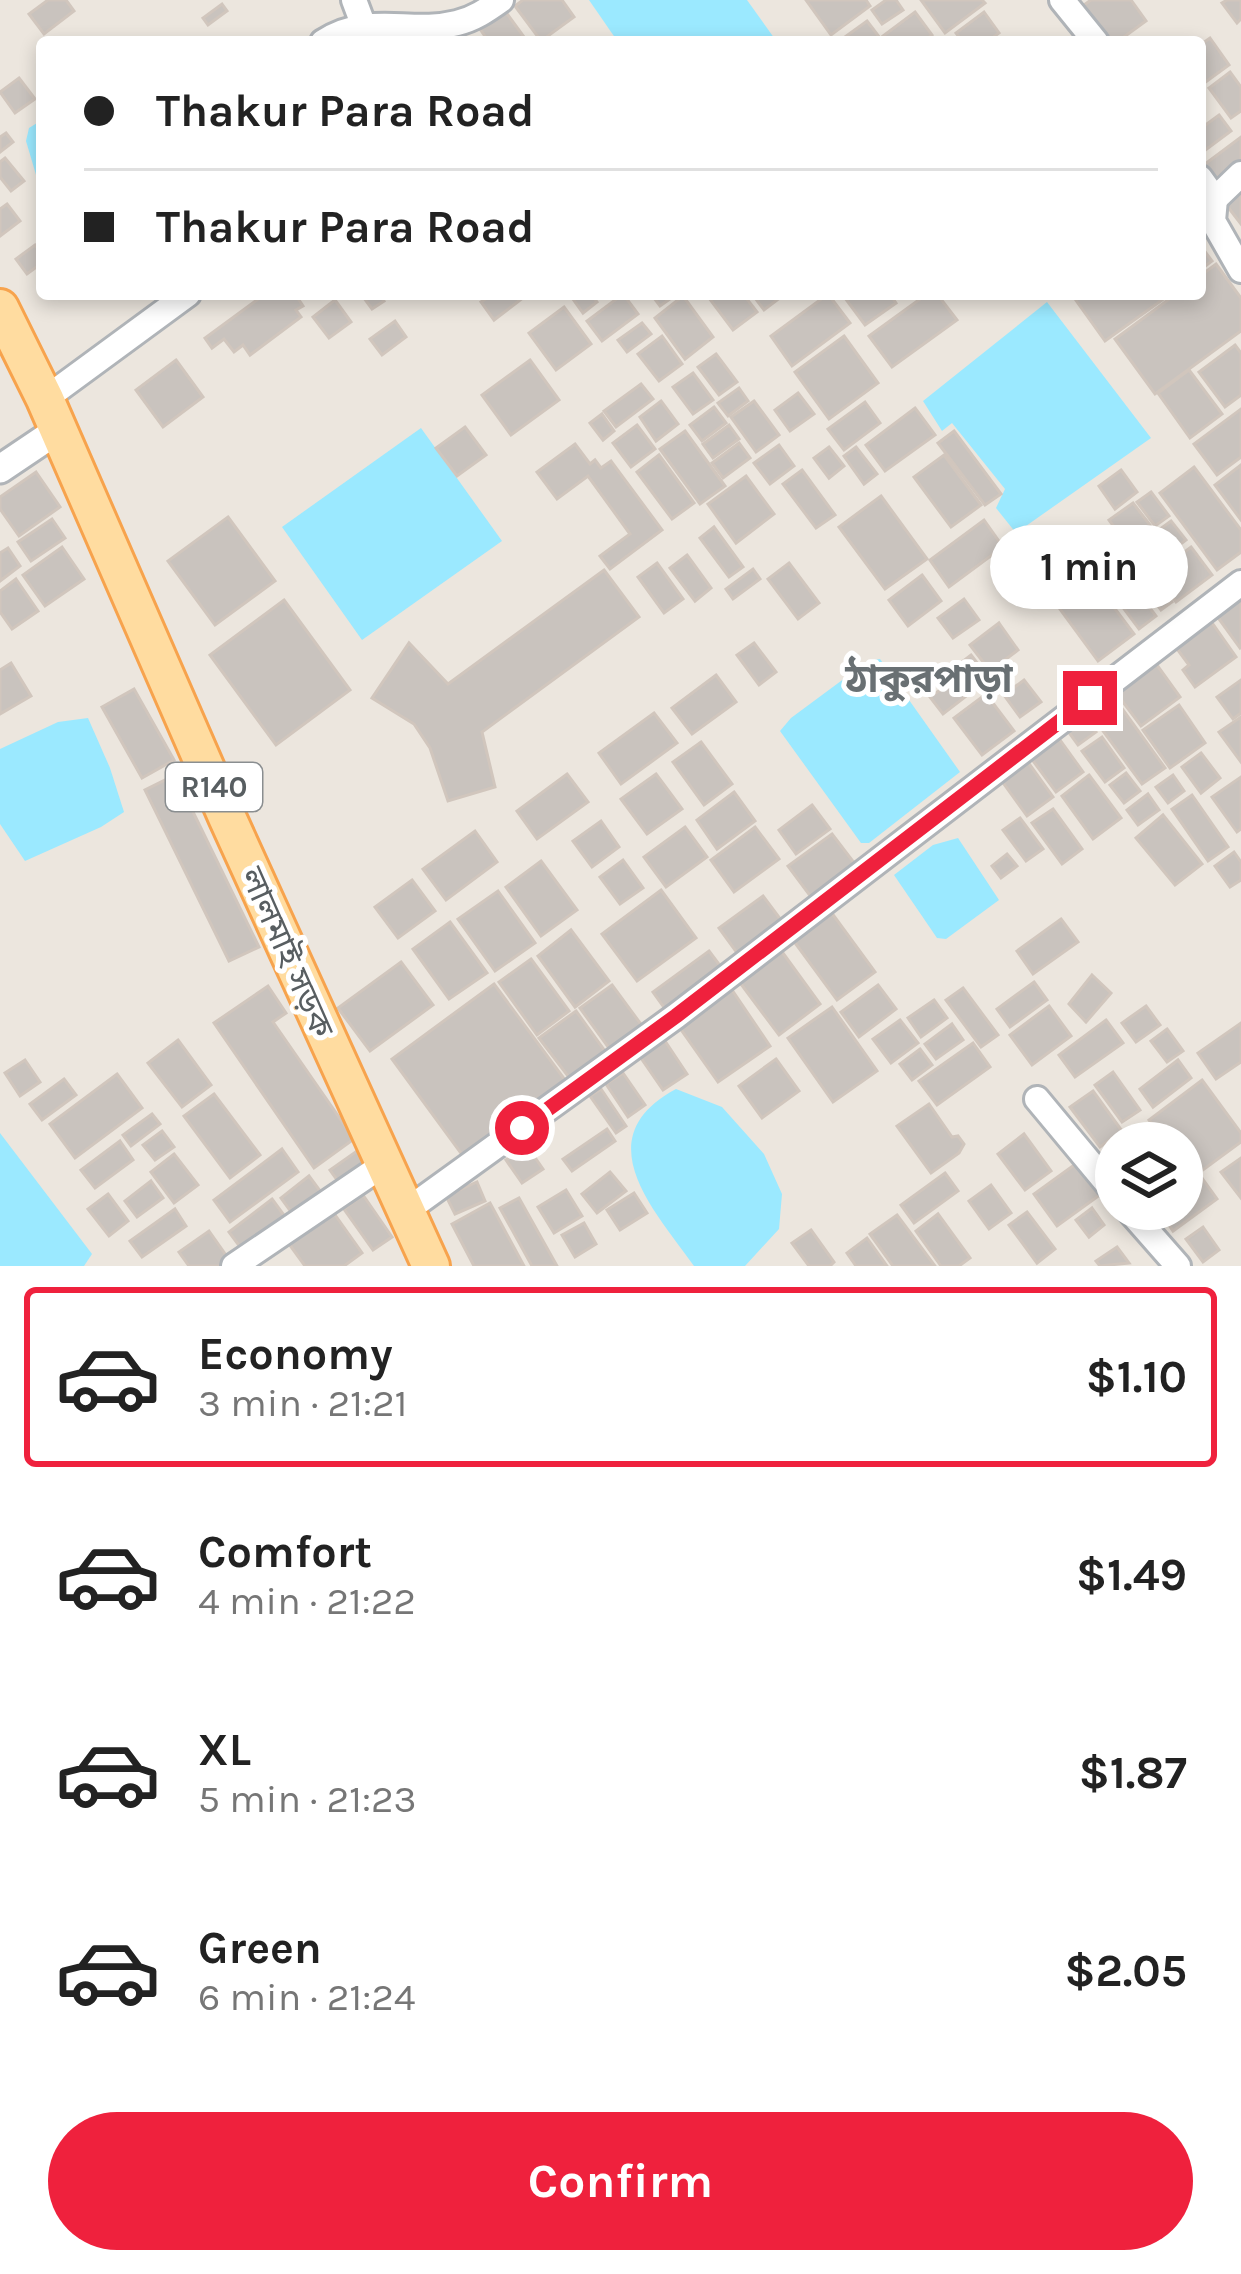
<!DOCTYPE html>
<html lang="en">
<head>
<meta charset="utf-8">
<style>
  body { margin:0; font-family:Karla,"Noto Sans Bengali",sans-serif; background:#f6f6f6; color:#222; height:100vh; display:flex; flex-direction:column; font-size:45px; white-space:nowrap }
  * { box-sizing:border-box; margin:0 }
  p { font-size:39px; color:#767676 }
  .icon { flex:none; width:66px; height:66px; fill:none; stroke:currentColor; stroke-width:2; stroke-linecap:round; stroke-linejoin:round }
  .map { position:relative; height:1266px; overflow:hidden }
  .details { display:flex; flex-direction:column; background:#fff; flex:1 }
  .details>* { flex:none }
  .guide { position:absolute; left:36px; top:36px; width:1170px; height:264px; border-radius:12px; box-shadow:0 6px 18px #0003; display:grid; align-content:center; height:264px; padding:0 48px; background:#fff }
  .fabs { position:absolute; left:1095px; top:1122px; display:grid; gap:24px }
  .fabs a { display:grid; place-items:center; width:108px; height:108px; border-radius:50%; background:#fff; box-shadow:0 6px 18px #0003; font-size:60px }
  .end { position:absolute; width:54px; height:54px; margin:-27px; border:15px solid #ef213d; background:#fff; box-shadow:0 0 0 6px #fff }
  .from { border-radius:50% }
  .bubble { position:absolute; height:84px; border-radius:42px; background:#fff; box-shadow:0 6px 18px #0003; font-size:39px; font-weight:700; line-height:84px; text-align:center }
  .guide b { display:flex; align-items:center; gap:42px; height:114px; font-size:45px }
  .guide b+b { border-top:3px solid #e0e0e0 }
  .guide i { width:30px; height:30px; background:#222 }
  ul { padding:21px 0 0; list-style:none }
  li { display:flex; align-items:center; gap:36px; height:180px; margin:0 24px 18px; padding:0 24px; border:6px solid transparent; border-radius:12px }
  li div { flex:1 }
  li b { display:block; font-size:45px }
  li em { font-style:normal; font-weight:700 }
  li.on { border-color:#ef213d }
  li>.icon { width:108px; height:108px; stroke-width:1.5 }
  .cta { display:flex; gap:24px; margin-top:auto; padding:24px 48px }
  .cta a { flex:1; height:138px; border-radius:72px; background:#ef213d; color:#fff; font-size:48px; font-weight:700; line-height:138px; text-align:center }
  .map>svg:first-child { display:block }
  .water { fill:#9be9ff }
  .building { fill:#c9c3be; stroke:#d1c6bd; stroke-width:3 }
  .lines { fill:none; stroke-linecap:round; stroke-linejoin:round }
  .minor-casing { stroke:#b0b4b8; stroke-width:30 }
  .tertiary-casing { stroke:#b0b4b8; stroke-width:33 }
  .primary-casing { stroke:#f7a34d; stroke-width:42 }
  .minor { stroke:#fff; stroke-width:24 }
  .tertiary { stroke:#fff; stroke-width:27 }
  .primary { stroke:#ffdca0; stroke-width:36 }
  .route { stroke:#ef213d; stroke-width:15 }
  .labels { text-anchor:middle; stroke-width:10; stroke-linejoin:round; paint-order:stroke }
  .shield { fill:#fff; stroke:#8a8e90; stroke-width:3 }
  .shield-label { font-size:30px; font-weight:bold; fill:#585e61 }
  .street-label { font-size:33px; fill:#585e61; stroke:#fff }
  .quarter-label { font-size:39px; font-weight:bold; fill:#697073; stroke:#fff }
</style>
</head>
<body>
<div class="map">
<svg width="1241" height="1266" viewBox="0 0 1241 1266">
  <rect width="100%" height="100%" fill="#ece6de"/>
  <g class="water">
    <path d="M589 0H747L777 42H618Z"/>
    <path d="M42 120V195L26 141 29 128Z"/>
    <path d="M1047 302 1151 438 1016 533 996 508 1005 489 952 423 942 431 923 401Z"/>
    <path d="M421 428 502 541 362 640 282 527Z"/>
    <path d="M880 659 960 772 869 843H861L780 731 791 718 868 661Z"/>
    <path d="M88 718 110 768 124 812 101 827 25 861 0 824V749L58 722Z"/>
    <path d="M958 838 999 900 946 939 937 938 894 875 933 845Z"/>
    <path d="M676 1089 722 1107 764 1154 782 1194 779 1229 745 1266H694C654 1210 585 1138 676 1089Z"/>
    <path d="M0 1133 92 1254 84 1266H0Z"/>
  </g>
  <g class="building">
    <path d="M48 0H66L74 11 44 34 29 14Z"/>
    <path d="M523 0H562L574 17 541 41 515 6Z"/>
    <path d="M806 0H866L870 6 831 35Z"/>
    <path d="M886 0H896L903 10 882 24 872 10Z"/>
    <path d="M921 0H982L985 3 945 33Z"/>
    <path d="M1091 0H1131L1146 21 1117 42H1107L1081 7Z"/>
    <path d="M1227 0H1241V19L1237 23 1222 3Z"/>
    <path d="M222 4 227 11 208 25 203 18Z"/>
    <path d="M505 11 527 41 526 42H489L480 29Z"/>
    <path d="M915 12 932 35 923 42H888L883 36Z"/>
    <path d="M984 12 999 33 987 42H963L956 33Z"/>
    <path d="M867 21 883 42H838Z"/>
    <path d="M1210 38 1229 65 1200 86V45Z"/>
    <path d="M1230 72 1241 87V111L1231 118 1209 88Z"/>
    <path d="M19 78 35 99 15 113 0 92Z"/>
    <path d="M1219 115 1231 131 1200 154V129Z"/>
    <path d="M6 133 13 142 0 152V137Z"/>
    <path d="M1241 137V160L1212 181 1201 167Z"/>
    <path d="M5 158 24 181 11 191 0 177V162Z"/>
    <path d="M1241 183V224L1221 198Z"/>
    <path d="M7 204 20 221 0 236V209Z"/>
    <path d="M35 245 42 254V263L27 274 16 259Z"/>
    <path d="M1200 245 1212 261 1200 270Z"/>
    <path d="M1216 264 1241 298V331L1155 394 1115 339 1176 294H1200V276Z"/>
    <path d="M265 294H295L303 306 296 310 301 317 250 355 243 345 234 352 224 339 212 348 205 338Z"/>
    <path d="M361 294H379L384 301 372 309Z"/>
    <path d="M493 294H528L494 320 481 302Z"/>
    <path d="M580 294H591L597 302 583 313 573 299Z"/>
    <path d="M623 294 638 314 602 341 587 321Z"/>
    <path d="M651 294H677L660 306Z"/>
    <path d="M706 294H743L757 312 733 330Z"/>
    <path d="M752 294H785L764 310Z"/>
    <path d="M828 294 850 323 792 366 771 336Z"/>
    <path d="M842 294H890L896 303 865 325Z"/>
    <path d="M927 294H937L957 320 892 367 869 336Z"/>
    <path d="M1083 294H1168L1169 295 1105 341 1075 299Z"/>
    <path d="M683 296 713 337 685 359 655 318Z"/>
    <path d="M335 300 351 322 329 338 313 317Z"/>
    <path d="M564 307 591 344 556 370 529 333Z"/>
    <path d="M395 321 406 337 382 355 370 339Z"/>
    <path d="M642 323 651 334 627 352 618 340Z"/>
    <path d="M662 336 682 364 659 381 638 354Z"/>
    <path d="M844 336 878 383 829 419 795 372Z"/>
    <path d="M1235 345 1241 353V395L1225 407 1199 372Z"/>
    <path d="M716 354 737 382 719 395 698 367Z"/>
    <path d="M176 360 203 397 163 427 136 390Z"/>
    <path d="M530 360 559 400 511 435 482 395Z"/>
    <path d="M1189 370 1222 414 1190 438 1158 393Z"/>
    <path d="M693 373 713 400 693 414 673 387Z"/>
    <path d="M641 384 653 399 616 427 604 411Z"/>
    <path d="M739 388 748 401 728 416 718 403Z"/>
    <path d="M798 393 814 414 790 431 775 410Z"/>
    <path d="M661 401 678 424 656 441 640 417Z"/>
    <path d="M754 401 779 435 756 452 731 417Z"/>
    <path d="M865 402 880 423 844 450 828 429Z"/>
    <path d="M714 407 726 423 702 441 690 425Z"/>
    <path d="M915 408 935 435 885 471 866 445Z"/>
    <path d="M1241 409V457L1217 475 1194 444Z"/>
    <path d="M602 414 614 431 603 440 590 423Z"/>
    <path d="M637 425 655 449 631 467 613 443Z"/>
    <path d="M729 425 739 439 713 458 703 444Z"/>
    <path d="M465 427 486 455 457 476 436 448Z"/>
    <path d="M685 431 725 486 700 504 660 449Z"/>
    <path d="M954 431 1001 494 985 505 938 443Z"/>
    <path d="M739 443 750 458 723 478 712 463Z"/>
    <path d="M575 444 590 464 595 460 601 468 611 461 662 530 610 569 600 556 630 534 588 476 557 499 537 472Z"/>
    <path d="M779 445 794 466 770 484 754 463Z"/>
    <path d="M829 447 844 466 829 478 814 458Z"/>
    <path d="M856 447 877 474 864 484 844 456Z"/>
    <path d="M659 455 694 503 672 519 637 472Z"/>
    <path d="M944 455 981 505 951 527 914 477Z"/>
    <path d="M1241 465V520L1215 485Z"/>
    <path d="M1194 467 1241 530V552L1217 570 1160 493Z"/>
    <path d="M802 470 835 515 816 528 783 484Z"/>
    <path d="M1121 470 1137 492 1115 509 1099 486Z"/>
    <path d="M36 472 60 507 19 536 0 509V497Z"/>
    <path d="M746 476 774 514 736 543 708 504Z"/>
    <path d="M1151 492 1169 516 1155 526 1137 502Z"/>
    <path d="M881 496 927 559 885 589 839 527Z"/>
    <path d="M1133 503 1150 525 1126 543 1109 520Z"/>
    <path d="M228 517 275 581 215 625 168 561Z"/>
    <path d="M52 519 65 538 31 561 18 542Z"/>
    <path d="M984 520 1003 547 949 587 930 560Z"/>
    <path d="M1171 521 1186 540 1145 571 1130 551Z"/>
    <path d="M714 527 743 567 729 577 700 538Z"/>
    <path d="M1103 533 1133 573 1113 588 1083 548Z"/>
    <path d="M62 547 84 579 45 606 23 575Z"/>
    <path d="M1191 547 1212 575 1176 602 1155 574Z"/>
    <path d="M8 548 20 566 0 581V553Z"/>
    <path d="M1070 549 1134 634 1098 661 1035 575Z"/>
    <path d="M687 555 711 588 695 601 670 568Z"/>
    <path d="M657 563 683 599 664 613 638 577Z"/>
    <path d="M789 563 819 603 798 619 768 579Z"/>
    <path d="M753 569 760 579 733 599 726 589Z"/>
    <path d="M604 570 639 617 482 732 495 787 448 801 430 748 414 724 372 698 409 643 448 684Z"/>
    <path d="M1151 573 1172 602 1161 610 1139 581Z"/>
    <path d="M922 575 941 601 908 626 889 600Z"/>
    <path d="M16 579 38 611 12 629 0 612V591Z"/>
    <path d="M1133 586 1156 616 1139 629 1116 598Z"/>
    <path d="M1241 592V647L1240 648 1214 612Z"/>
    <path d="M964 599 979 620 953 638 938 618Z"/>
    <path d="M284 600 350 690 276 745 210 655Z"/>
    <path d="M1208 617 1236 657 1195 687 1183 670 1189 665 1172 642Z"/>
    <path d="M999 623 1018 650 990 671 970 645Z"/>
    <path d="M754 643 776 672 759 685 737 655Z"/>
    <path d="M971 655 988 677 971 690 954 668Z"/>
    <path d="M1154 661 1180 697 1141 726 1114 690Z"/>
    <path d="M11 663 31 696 0 714V670Z"/>
    <path d="M716 675 736 702 692 734 672 708Z"/>
    <path d="M1024 680 1041 702 1020 717 1004 695Z"/>
    <path d="M1241 680V713L1233 719 1217 697Z"/>
    <path d="M953 681 965 697 943 714 930 697Z"/>
    <path d="M134 689 174 760 142 778 102 707Z"/>
    <path d="M1110 692 1165 768 1142 784 1087 709Z"/>
    <path d="M986 694 1014 731 982 755 954 718Z"/>
    <path d="M1179 705 1205 743 1170 768 1143 730Z"/>
    <path d="M1080 709 1096 732 1078 745 1062 723Z"/>
    <path d="M654 713 677 743 621 784 599 753Z"/>
    <path d="M1241 717V762L1219 732Z"/>
    <path d="M1055 733 1083 772 1056 792 1028 754Z"/>
    <path d="M1102 737 1124 768 1105 782 1082 751Z"/>
    <path d="M701 742 732 784 704 805 673 762Z"/>
    <path d="M1201 753 1220 778 1201 793 1182 767Z"/>
    <path d="M1025 758 1053 797 1027 816 999 777Z"/>
    <path d="M1126 773 1140 791 1124 803 1110 785Z"/>
    <path d="M567 774 588 802 537 839 517 811Z"/>
    <path d="M656 774 682 809 647 834 621 799Z"/>
    <path d="M175 775 259 947 229 961 145 790Z"/>
    <path d="M1089 775 1121 818 1093 839 1062 796Z"/>
    <path d="M1173 775 1184 791 1168 803 1156 787Z"/>
    <path d="M1241 777V829L1237 832 1212 797Z"/>
    <path d="M734 792 755 821 717 849 697 820Z"/>
    <path d="M1148 794 1159 810 1138 825 1127 810Z"/>
    <path d="M1192 795 1228 847 1208 861 1172 809Z"/>
    <path d="M812 805 830 829 796 854 779 830Z"/>
    <path d="M1053 809 1082 849 1062 864 1032 823Z"/>
    <path d="M1163 815 1202 864 1175 885 1136 838Z"/>
    <path d="M1020 818 1043 849 1026 861 1003 830Z"/>
    <path d="M601 821 619 847 592 867 573 841Z"/>
    <path d="M685 827 707 857 666 887 644 857Z"/>
    <path d="M755 827 779 859 734 892 711 860Z"/>
    <path d="M475 831 497 862 446 900 423 869Z"/>
    <path d="M832 834 858 868 814 901 788 866Z"/>
    <path d="M1234 852 1241 862V880L1230 887 1215 866Z"/>
    <path d="M1007 854 1017 866 1001 878 992 866Z"/>
    <path d="M623 860 643 888 620 904 600 877Z"/>
    <path d="M541 861 577 910 541 936 506 887Z"/>
    <path d="M412 880 435 911 398 938 375 907Z"/>
    <path d="M661 890 696 938 637 981 602 934Z"/>
    <path d="M498 891 535 943 495 971 458 919Z"/>
    <path d="M763 896 784 924 740 957 719 928Z"/>
    <path d="M831 912 875 972 837 1000 793 940Z"/>
    <path d="M1061 919 1078 942 1033 974 1017 951Z"/>
    <path d="M450 922 487 973 449 999 413 949Z"/>
    <path d="M571 930 609 981 575 1007 538 956Z"/>
    <path d="M780 949 820 1004 779 1035 738 980Z"/>
    <path d="M709 951 724 971 668 1013 653 992Z"/>
    <path d="M531 959 569 1011 537 1035 499 982Z"/>
    <path d="M401 962 433 1005 370 1051 338 1008Z"/>
    <path d="M1092 975 1111 993 1086 1022 1069 1004Z"/>
    <path d="M1034 982 1047 1000 1010 1027 997 1009Z"/>
    <path d="M494 984 565 1080 463 1156 392 1059Z"/>
    <path d="M728 984 770 1046 718 1082 675 1021Z"/>
    <path d="M612 985 643 1027 611 1051 580 1008Z"/>
    <path d="M878 985 896 1009 859 1037 841 1012Z"/>
    <path d="M268 986 286 1013 273 1022 354 1139 314 1168 214 1023Z"/>
    <path d="M963 988 998 1035 981 1047 946 1000Z"/>
    <path d="M934 1000 947 1018 921 1037 908 1018Z"/>
    <path d="M1049 1006 1071 1036 1032 1065 1010 1035Z"/>
    <path d="M1146 1006 1160 1025 1136 1042 1122 1023Z"/>
    <path d="M832 1007 877 1071 833 1102 788 1038Z"/>
    <path d="M576 1011 607 1054 571 1080 539 1038Z"/>
    <path d="M900 1020 918 1043 891 1063 873 1039Z"/>
    <path d="M1106 1020 1123 1043 1075 1077 1059 1055Z"/>
    <path d="M1241 1023V1062L1216 1079 1198 1053Z"/>
    <path d="M952 1024 963 1040 936 1059 925 1044Z"/>
    <path d="M1167 1029 1183 1051 1167 1062 1151 1041Z"/>
    <path d="M663 1038 687 1074 663 1090 639 1055Z"/>
    <path d="M178 1040 211 1085 182 1107 148 1063Z"/>
    <path d="M973 1043 990 1067 937 1105 919 1081Z"/>
    <path d="M920 1049 932 1065 912 1080 900 1064Z"/>
    <path d="M776 1059 799 1091 762 1118 739 1086Z"/>
    <path d="M25 1060 40 1082 20 1096 5 1073Z"/>
    <path d="M1178 1060 1191 1078 1153 1107 1140 1089Z"/>
    <path d="M1113 1072 1140 1110 1122 1122 1095 1085Z"/>
    <path d="M623 1073 645 1105 628 1117 606 1084Z"/>
    <path d="M117 1074 142 1108 75 1158 50 1124Z"/>
    <path d="M64 1079 76 1095 42 1120 30 1104Z"/>
    <path d="M1202 1080 1241 1133V1142L1192 1178 1182 1165V1143H1166L1149 1120Z"/>
    <path d="M601 1089 626 1126 616 1133 590 1096Z"/>
    <path d="M1093 1091 1122 1131 1100 1147 1070 1107Z"/>
    <path d="M214 1094 260 1155 230 1178 184 1116Z"/>
    <path d="M929 1104 952 1137 958 1136 964 1144 959 1153 931 1173 897 1126Z"/>
    <path d="M152 1114 160 1124 131 1146 123 1135Z"/>
    <path d="M1141 1125 1155 1143H1116Z"/>
    <path d="M607 1129 615 1141 572 1171 563 1159Z"/>
    <path d="M162 1131 174 1147 155 1160 143 1145Z"/>
    <path d="M1024 1134 1051 1171 1025 1190 998 1154Z"/>
    <path d="M120 1141 133 1160 95 1188 81 1170Z"/>
    <path d="M1116 1143V1180L1095 1159Z"/>
    <path d="M527 1146 543 1169 522 1183 506 1160Z"/>
    <path d="M282 1149 298 1172 230 1222 214 1200Z"/>
    <path d="M357 1151 367 1166 340 1184 330 1170Z"/>
    <path d="M174 1154 198 1185 174 1203 151 1172Z"/>
    <path d="M1241 1158V1198L1221 1172Z"/>
    <path d="M1081 1160 1104 1192 1057 1226 1034 1194Z"/>
    <path d="M610 1172 626 1191 597 1213 582 1194Z"/>
    <path d="M945 1173 958 1191 914 1223 901 1205Z"/>
    <path d="M309 1176 323 1195 294 1216 281 1198Z"/>
    <path d="M1202 1178 1217 1199 1173 1231 1159 1210 1182 1209V1193Z"/>
    <path d="M151 1181 163 1198 137 1217 125 1201Z"/>
    <path d="M477 1182 485 1201 455 1214 446 1196Z"/>
    <path d="M991 1185 1011 1213 989 1229 969 1201Z"/>
    <path d="M566 1190 582 1216 554 1233 538 1207Z"/>
    <path d="M634 1193 647 1213 620 1230 607 1210Z"/>
    <path d="M108 1194 128 1221 109 1236 88 1209Z"/>
    <path d="M363 1195 392 1237 373 1250 344 1209Z"/>
    <path d="M519 1198 557 1266H532L500 1208Z"/>
    <path d="M272 1199 286 1218 243 1251 229 1232Z"/>
    <path d="M490 1203 524 1266H474L452 1224Z"/>
    <path d="M328 1205 362 1253 344 1266H305L284 1237Z"/>
    <path d="M1092 1208 1104 1225 1089 1237 1076 1220Z"/>
    <path d="M175 1209 186 1226 142 1257 130 1241Z"/>
    <path d="M1027 1212 1055 1249 1037 1263 1009 1225Z"/>
    <path d="M938 1214 970 1258 959 1266H941L916 1231Z"/>
    <path d="M897 1215 935 1266H893L870 1234Z"/>
    <path d="M584 1223 596 1244 575 1257 562 1235Z"/>
    <path d="M1203 1227 1219 1250 1203 1262 1186 1239Z"/>
    <path d="M811 1230 834 1262 830 1266H809L792 1243Z"/>
    <path d="M209 1231 230 1261 223 1266H189L179 1252Z"/>
    <path d="M867 1238 887 1266H856L847 1253Z"/>
    <path d="M1117 1247 1129 1263 1100 1266 1096 1261Z"/>
  </g>
  <g class="lines">
    <defs>
      <g id="minor">
        <path d="M354 0 363 24"/>
        <path d="M1062 0 1096 42"/>
        <path d="M323 42C370 12 409 35 457 23 474 19 487 10 501 0"/>
        <path d="M1200 178 1215 199 1213 221 1241 270"/>
        <path d="M1215 199 1241 174"/>
        <path d="M45 399 188 294"/>
        <path d="M1037 1099 1116 1194"/>
        <path d="M1128 1209 1178 1266"/>
        <path d="M406 1211 676 1016 1241 583"/>
        <path d="M234 1266 383 1165"/>
      </g>
      <path id="tertiary" d="M0 469 58 430"/>
      <path id="primary" d="M0 308 45 399 227 817 431 1266"/>
    </defs>
    <use href="#minor" class="minor-casing"/>
    <use href="#tertiary" class="tertiary-casing"/>
    <use href="#primary" class="primary-casing"/>
    <use href="#minor" class="minor"/>
    <use href="#tertiary" class="tertiary"/>
    <use href="#primary" class="primary"/>
  </g>
  <g class="lines">
    <path class="route" d="M522 1128 676 1016 1090 698"/>
  </g>
  <g class="labels">
    <rect class="shield" x="166" y="763" width="96" height="48" rx="9"/>
    <g class="shield-label">
      <text x="214" y="797">R140</text>
    </g>
    <g class="street-label">
      <text transform="translate(288 952) rotate(66)" y="12">লালমাই সড়ক</text>
    </g>
    <g class="quarter-label">
      <text x="929" y="692">ঠাকুরপাড়া</text>
    </g>
  </g>
</svg>
<div class="fabs">
<a><svg class="icon" aria-label="layers" viewBox="0 0 24 24"><path d="M12 4l9 5-9 5-9-5zM3 14l9 5 9-5"/></svg></a>
</div>
<i class="end from" style="left:522px;top:1128px"></i>
<i class="end" style="left:1090px;top:698px"></i>
<div class="bubble" style="left:990px;top:525px;width:198px">1 min</div>
<div class="guide">
<b><i class="from"></i>Thakur Para Road</b>
<b><i></i>Thakur Para Road</b>
</div>
</div>
<section class="details">
<ul>
<li class="on"><svg class="icon" aria-label="car" viewBox="0 0 24 24"><path d="M5 17H2v-5l4-1 3-4h7l3 4 3 1v5h-3M9 17h6M6 11h13"/><circle cx="7" cy="17" r="2"/><circle cx="17" cy="17" r="2"/></svg><div><b>Economy</b><p>3 min · 21:21</p></div><em>$1.10</em></li>
<li><svg class="icon" aria-label="car" viewBox="0 0 24 24"><path d="M5 17H2v-5l4-1 3-4h7l3 4 3 1v5h-3M9 17h6M6 11h13"/><circle cx="7" cy="17" r="2"/><circle cx="17" cy="17" r="2"/></svg><div><b>Comfort</b><p>4 min · 21:22</p></div><em>$1.49</em></li>
<li><svg class="icon" aria-label="car" viewBox="0 0 24 24"><path d="M5 17H2v-5l4-1 3-4h7l3 4 3 1v5h-3M9 17h6M6 11h13"/><circle cx="7" cy="17" r="2"/><circle cx="17" cy="17" r="2"/></svg><div><b>XL</b><p>5 min · 21:23</p></div><em>$1.87</em></li>
<li><svg class="icon" aria-label="car" viewBox="0 0 24 24"><path d="M5 17H2v-5l4-1 3-4h7l3 4 3 1v5h-3M9 17h6M6 11h13"/><circle cx="7" cy="17" r="2"/><circle cx="17" cy="17" r="2"/></svg><div><b>Green</b><p>6 min · 21:24</p></div><em>$2.05</em></li>
</ul>
<div class="cta"><a>Confirm</a></div>
</section>
</body>
</html>
